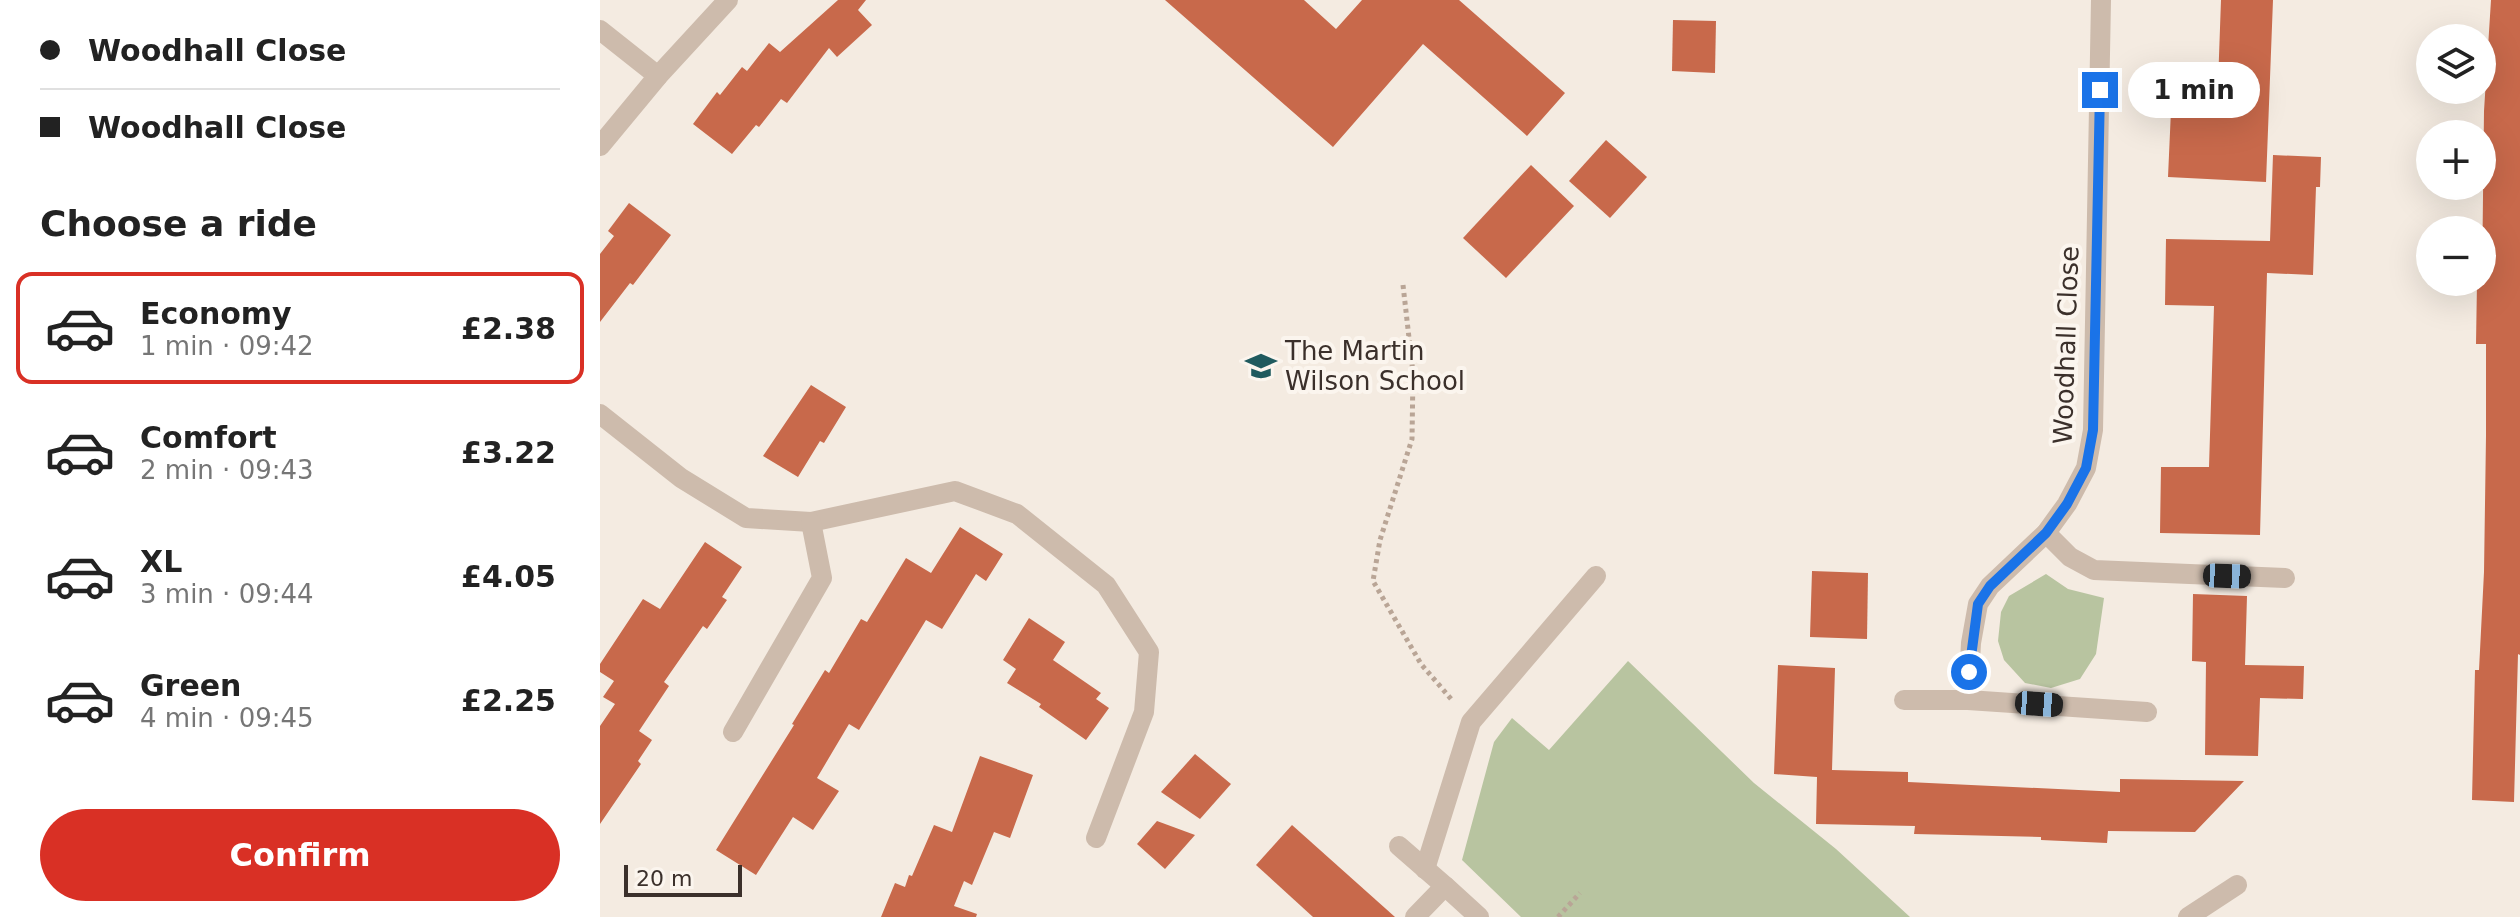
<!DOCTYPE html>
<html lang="en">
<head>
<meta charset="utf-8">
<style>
  body { margin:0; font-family:"DejaVu Sans",sans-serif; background:#f2f2f2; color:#222; height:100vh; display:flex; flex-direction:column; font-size:30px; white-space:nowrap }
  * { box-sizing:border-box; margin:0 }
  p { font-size:26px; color:#767676 }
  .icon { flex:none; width:44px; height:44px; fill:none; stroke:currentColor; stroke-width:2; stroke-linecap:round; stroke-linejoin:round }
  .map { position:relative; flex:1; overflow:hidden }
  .details { display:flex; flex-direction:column; background:#fff; width:600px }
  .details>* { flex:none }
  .guide { display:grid; align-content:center; height:176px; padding:0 40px; background:#fff }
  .controls { position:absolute; left:1816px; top:24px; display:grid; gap:16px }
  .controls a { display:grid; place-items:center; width:80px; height:80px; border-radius:50%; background:#fff; box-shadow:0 8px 32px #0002; font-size:40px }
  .scale { position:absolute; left:24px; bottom:20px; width:118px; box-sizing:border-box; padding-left:8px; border:4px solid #3b302b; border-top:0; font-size:22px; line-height:28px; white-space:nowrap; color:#3b302b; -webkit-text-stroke:6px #fbf5ee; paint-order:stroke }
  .end { position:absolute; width:36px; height:36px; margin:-18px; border:10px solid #1a73e8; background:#fff; box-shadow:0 0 0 4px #fff }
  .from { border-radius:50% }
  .bubble { position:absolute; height:56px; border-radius:28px; background:#fff; box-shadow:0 8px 32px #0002; font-size:26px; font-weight:700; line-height:56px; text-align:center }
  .car { position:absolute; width:24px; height:48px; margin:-24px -12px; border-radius:10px; box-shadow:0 0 6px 2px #0007; background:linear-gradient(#222 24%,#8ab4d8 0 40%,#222 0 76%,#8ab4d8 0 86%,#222 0) }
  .guide b { display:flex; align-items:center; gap:28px; height:76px; font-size:30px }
  .guide b+b { border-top:2px solid #e0e0e0 }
  .guide i { width:20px; height:20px; background:#222 }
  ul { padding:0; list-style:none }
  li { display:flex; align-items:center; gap:24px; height:112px; margin:0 16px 12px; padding:0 24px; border:4px solid transparent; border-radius:16px }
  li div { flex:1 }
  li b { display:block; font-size:30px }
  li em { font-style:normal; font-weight:700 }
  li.selected { border-color:#d93025 }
  li>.icon { width:72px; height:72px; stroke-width:1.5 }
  h2 { padding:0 40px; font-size:36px; line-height:96px }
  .cta { display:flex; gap:16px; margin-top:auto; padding:16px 40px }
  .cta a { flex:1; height:92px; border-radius:48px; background:#d93025; color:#fff; font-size:32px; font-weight:700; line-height:92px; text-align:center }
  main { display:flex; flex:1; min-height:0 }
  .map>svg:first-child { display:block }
  .green { fill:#b8c4a0 }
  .building { fill:#c8694b }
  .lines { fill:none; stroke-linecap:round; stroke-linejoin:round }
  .path { stroke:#b9a596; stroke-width:5; stroke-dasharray:4 4; stroke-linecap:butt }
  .lane { stroke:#cdbbac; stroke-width:20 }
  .street { stroke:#cdbbac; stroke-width:20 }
  .route { stroke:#1a73e8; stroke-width:10 }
  .labels { text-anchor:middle; stroke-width:8; stroke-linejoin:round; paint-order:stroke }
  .street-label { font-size:26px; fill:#3b302b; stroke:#fbf5ee }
  .poi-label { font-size:26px; fill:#3b302b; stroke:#fbf5ee; text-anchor:start }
</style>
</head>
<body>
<main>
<section class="details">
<div class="guide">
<b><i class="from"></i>Woodhall Close</b>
<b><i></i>Woodhall Close</b>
</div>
<h2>Choose a ride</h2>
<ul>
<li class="selected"><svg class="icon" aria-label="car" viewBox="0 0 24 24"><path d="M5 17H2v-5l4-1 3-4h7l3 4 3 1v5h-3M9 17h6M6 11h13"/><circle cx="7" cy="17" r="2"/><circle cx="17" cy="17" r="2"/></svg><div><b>Economy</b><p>1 min · 09:42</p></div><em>£2.38</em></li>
<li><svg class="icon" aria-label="car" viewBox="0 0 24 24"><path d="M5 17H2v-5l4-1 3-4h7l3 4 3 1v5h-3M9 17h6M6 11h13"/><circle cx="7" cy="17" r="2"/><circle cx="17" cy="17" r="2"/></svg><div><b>Comfort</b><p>2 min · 09:43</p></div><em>£3.22</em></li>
<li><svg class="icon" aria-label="car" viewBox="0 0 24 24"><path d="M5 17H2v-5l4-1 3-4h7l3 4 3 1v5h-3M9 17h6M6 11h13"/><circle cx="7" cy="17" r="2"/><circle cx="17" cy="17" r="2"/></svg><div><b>XL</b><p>3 min · 09:44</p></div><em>£4.05</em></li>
<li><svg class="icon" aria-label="car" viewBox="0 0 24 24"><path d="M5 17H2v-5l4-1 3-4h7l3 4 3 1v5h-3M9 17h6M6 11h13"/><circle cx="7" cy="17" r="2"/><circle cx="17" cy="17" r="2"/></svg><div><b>Green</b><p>4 min · 09:45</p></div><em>£2.25</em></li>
</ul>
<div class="cta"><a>Confirm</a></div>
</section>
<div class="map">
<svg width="1920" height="917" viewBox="0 0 1920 917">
  <rect width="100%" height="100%" fill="#f4ebe1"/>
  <g class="green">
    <path d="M1446 574 1468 589 1504 598 1496 654 1480 679 1451 688 1425 683 1404 660 1398 641 1401 612 1409 596Z"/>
    <path d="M1028 661 1154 783 1236 849 1310 917H921L862 860 894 742 912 718 949 750Z"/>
  </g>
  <g class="building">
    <path d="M238 0H266L258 10 272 25 237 57 229 48 187 103 181 99 159 127 156 125 132 154 93 124 117 92 120 95 142 67 147 71 169 43 180 52Z"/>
    <path d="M565 0H704L736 29 762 0H859L965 93 927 136 823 44 733 147Z"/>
    <path d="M1621 0H1673L1666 182 1568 177 1571 110 1617 112Z"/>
    <path d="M1891 0H1920V655L1918 654 1914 802 1872 800 1875 670H1879L1884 572 1886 436V344H1876L1877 282H1882L1884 111Z"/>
    <path d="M1073 20 1116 21 1115 73 1072 71Z"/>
    <path d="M1006 140 1047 177 1010 218 969 181Z"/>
    <path d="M1673 155 1721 157 1720 187H1716L1713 275 1667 273 1660 535 1560 533 1561 467H1609L1614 306 1565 305 1566 239 1670 241Z"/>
    <path d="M931 165 974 206 906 278 863 238Z"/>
    <path d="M29 203 71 235 33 285 30 283 0 322V254L14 236 8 231Z"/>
    <path d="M211 385 246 407 224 443 220 441 198 477 163 456Z"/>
    <path d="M360 527 403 554 386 581 376 574 342 629 326 620 259 730 249 724 217 778 239 791 213 830 193 817 156 875 116 850 194 725 192 724 225 670 229 673 261 619 267 622 306 558 331 573Z"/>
    <path d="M105 542 142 567 122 597 127 600 107 629 103 626 64 682 69 686 39 731 52 740 38 761 41 764 0 824V726L15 704 3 697 14 681 0 672V664L43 599 60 609Z"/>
    <path d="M1212 571 1268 573 1267 639 1210 637Z"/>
    <path d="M1593 594 1647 596 1645 665 1704 666 1703 699 1660 698 1658 756 1605 755 1606 662 1592 661Z"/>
    <path d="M429 618 465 642 453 660 501 693 496 699 509 708 486 740 439 707 441 704 407 683 416 669 403 660Z"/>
    <path d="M1178 665 1235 668 1232 770 1308 772V782L1520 792V779L1644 781 1595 832 1508 831 1507 843 1441 840V837L1314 834 1315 826 1216 824 1217 777 1174 774Z"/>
    <path d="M595 754 631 784 600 819 561 792Z"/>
    <path d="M380 756 433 775 410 838 394 832 372 885 364 881 354 906 377 914 376 917H281L295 883 305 887 309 875 312 876 334 825 352 832Z"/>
    <path d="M557 821 595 835 565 869 537 844Z"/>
    <path d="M692 825 795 917H713L656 865Z"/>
  </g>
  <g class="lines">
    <g class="path">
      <path d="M803 285 813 373 812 439 780 540 773 581 821 664 852 700"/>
      <path d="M958 917 980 893"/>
    </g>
    <g class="lane">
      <path d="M1446 533 1470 557 1494 570 1685 578"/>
      <path d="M825 869 871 722 996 576"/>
      <path d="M1588 917 1637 885"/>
    </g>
    <g class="street">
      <path d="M1501 0 1493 430 1486 468 1467 504 1446 533 1390 586 1378 604 1371 643 1368 700 1547 712"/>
      <path d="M0 30 58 76"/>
      <path d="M0 146 58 76 128 0"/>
      <path d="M0 414 81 478 146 518 211 522 355 491 417 514 506 585 549 652 544 712 496 838"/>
      <path d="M1304 700H1368"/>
      <path d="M133 732 222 578 211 522"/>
      <path d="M799 846 845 886"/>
      <path d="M815 917 845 886 879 917"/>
    </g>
  </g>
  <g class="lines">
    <path class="route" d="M1369 672 1378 604 1390 586 1446 533 1467 504 1486 468 1493 430 1500 90"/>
  </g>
  <defs>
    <symbol id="school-bare" viewBox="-9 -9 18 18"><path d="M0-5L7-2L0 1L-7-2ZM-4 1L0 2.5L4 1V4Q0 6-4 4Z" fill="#1f5a5e" stroke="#fbf5ee" stroke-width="2.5" paint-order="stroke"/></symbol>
  </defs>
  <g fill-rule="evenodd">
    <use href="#school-bare" x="639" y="344" width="44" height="44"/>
  </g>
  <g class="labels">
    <g class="street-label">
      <text transform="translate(1466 345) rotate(-88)" y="9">Woodhall Close</text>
    </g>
    <g class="poi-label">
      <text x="685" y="360">The Martin<tspan x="685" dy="30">Wilson School</tspan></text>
    </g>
  </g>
</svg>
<div class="controls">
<a><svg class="icon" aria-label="layers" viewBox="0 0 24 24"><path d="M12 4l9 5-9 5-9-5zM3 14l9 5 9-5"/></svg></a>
<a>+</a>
<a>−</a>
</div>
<div class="scale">20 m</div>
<i class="end from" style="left:1369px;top:672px"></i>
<i class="end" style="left:1500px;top:90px"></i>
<div class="bubble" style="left:1528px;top:62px;width:132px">1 min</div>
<i class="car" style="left:1627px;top:576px;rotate:92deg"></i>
<i class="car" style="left:1439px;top:704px;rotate:94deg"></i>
</div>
</main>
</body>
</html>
